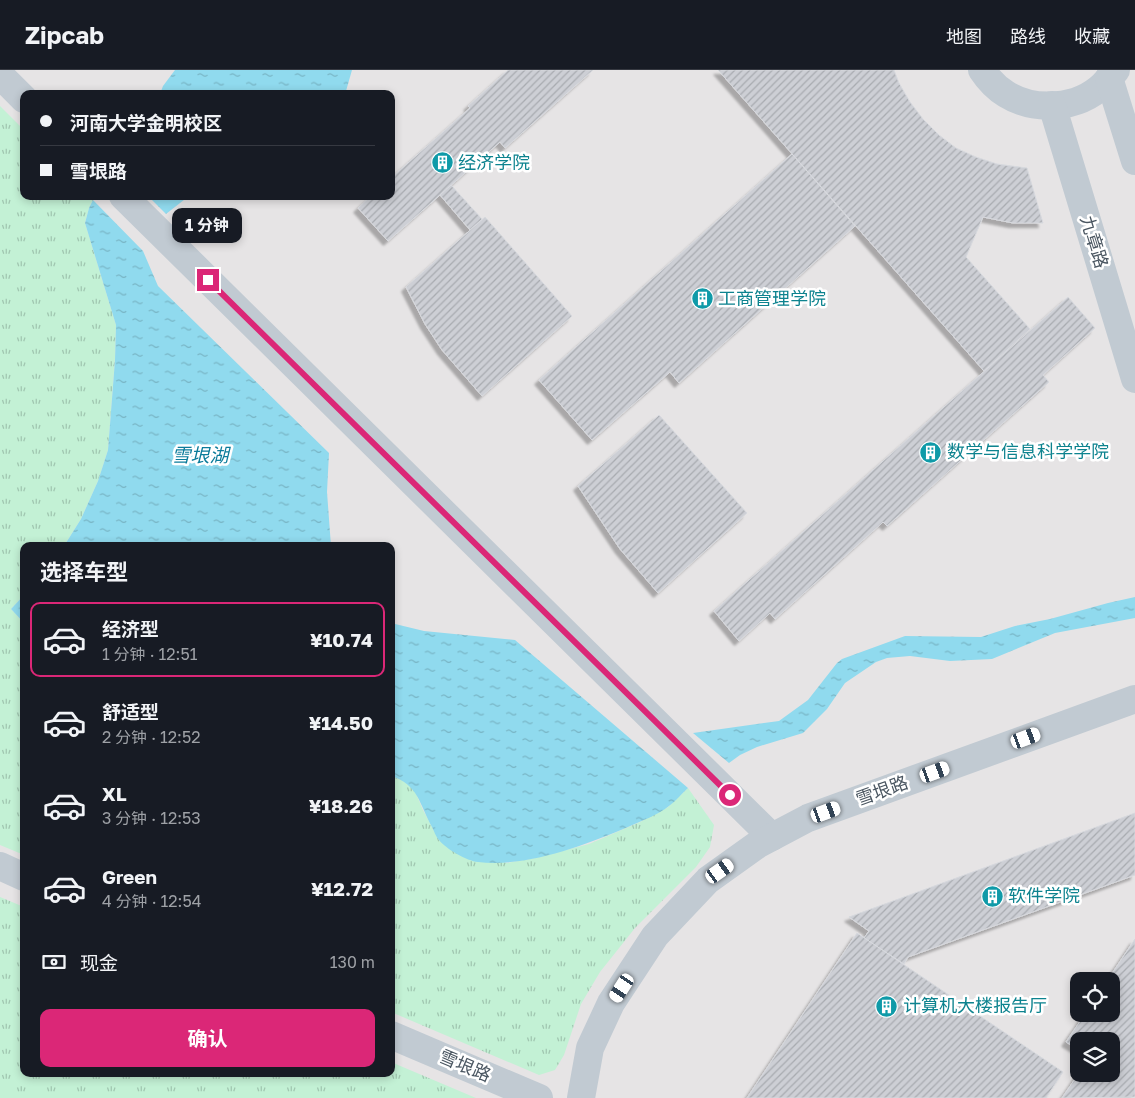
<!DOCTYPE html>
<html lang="zh">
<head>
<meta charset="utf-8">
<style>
  body { margin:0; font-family:"Golos Text","Noto Sans SC",sans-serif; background:#20242c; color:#f1f3f6; height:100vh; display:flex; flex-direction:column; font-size:19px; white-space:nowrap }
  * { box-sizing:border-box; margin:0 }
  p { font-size:16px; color:#9ea1a6 }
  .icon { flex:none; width:28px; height:28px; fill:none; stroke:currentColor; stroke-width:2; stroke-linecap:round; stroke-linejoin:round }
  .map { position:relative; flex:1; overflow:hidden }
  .details { position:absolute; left:20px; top:472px; width:375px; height:535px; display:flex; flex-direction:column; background:#171b24; border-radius:10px; box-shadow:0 2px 8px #0003 }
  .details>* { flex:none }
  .guide { position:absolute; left:20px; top:20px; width:375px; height:110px; border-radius:10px; box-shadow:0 2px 8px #0003; display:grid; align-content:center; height:110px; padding:0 20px; background:#171b24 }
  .fabs { position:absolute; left:1070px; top:902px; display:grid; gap:10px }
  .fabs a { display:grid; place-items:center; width:50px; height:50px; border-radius:10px; background:#171b24; box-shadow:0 2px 8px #0003; font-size:25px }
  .end { position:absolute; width:22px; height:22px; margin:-11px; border:6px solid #db2777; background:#fff; box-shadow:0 0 0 2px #fff }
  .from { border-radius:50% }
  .bubble { position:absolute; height:35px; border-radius:10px; background:#171b24; box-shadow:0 2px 8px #0003; font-size:16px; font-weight:700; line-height:35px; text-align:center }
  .car { position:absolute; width:15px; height:30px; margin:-15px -8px; border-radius:6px; box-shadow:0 0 4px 1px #0007; background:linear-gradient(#fff 24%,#345 0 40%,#fff 0 76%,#345 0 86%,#fff 0) }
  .guide b { display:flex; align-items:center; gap:18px; height:48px; font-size:19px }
  .guide b+b { border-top:1px solid #363941 }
  .guide i { width:12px; height:12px; background:#f1f3f6 }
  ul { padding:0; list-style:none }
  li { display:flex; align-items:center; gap:15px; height:75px; margin:0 10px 8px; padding:0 10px; border:2px solid transparent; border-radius:10px }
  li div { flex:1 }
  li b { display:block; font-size:19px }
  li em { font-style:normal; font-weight:700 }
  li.selected { border-color:#db2777 }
  li>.icon { width:45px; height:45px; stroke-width:1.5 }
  h2 { padding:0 20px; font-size:22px; line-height:60px }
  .pay { display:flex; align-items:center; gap:12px; height:55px; padding:0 20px; font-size:19px }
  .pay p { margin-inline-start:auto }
  .primary-button { display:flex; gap:10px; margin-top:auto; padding:10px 20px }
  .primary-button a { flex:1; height:58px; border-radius:10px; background:#db2777; color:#fff; font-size:20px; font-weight:700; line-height:58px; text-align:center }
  header { display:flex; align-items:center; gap:30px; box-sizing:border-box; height:70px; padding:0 25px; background:#171b24; border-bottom:1px solid #363941 }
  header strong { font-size:24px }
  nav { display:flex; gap:28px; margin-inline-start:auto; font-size:18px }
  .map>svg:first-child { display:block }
  .education { fill:#e6e4e5; fill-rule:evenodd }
  .grass { fill:url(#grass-tufts) }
  .water { fill:url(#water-ripples) }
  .building { fill:url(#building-hatch); stroke:#d7d9de; filter:url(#shadow) }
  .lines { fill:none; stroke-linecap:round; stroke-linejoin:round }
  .minor { stroke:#c1cad2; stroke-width:28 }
  .route { stroke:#db2777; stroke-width:6 }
  .labels { text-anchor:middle; stroke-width:5; stroke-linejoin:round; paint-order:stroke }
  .culture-label { font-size:18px; fill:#0d838f; stroke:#fff; text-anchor:start }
  .street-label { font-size:18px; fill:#4a5661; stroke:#fff }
  .water-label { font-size:19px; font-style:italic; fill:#0c7c9b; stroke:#fff }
</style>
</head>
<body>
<header>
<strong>Zipcab</strong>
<nav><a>地图</a><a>路线</a><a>收藏</a></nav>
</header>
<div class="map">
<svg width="1135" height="1028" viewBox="0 0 1135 1028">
  <defs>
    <pattern id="grass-tufts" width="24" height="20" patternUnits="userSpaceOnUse" patternTransform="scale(1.25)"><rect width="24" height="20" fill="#c3f1d5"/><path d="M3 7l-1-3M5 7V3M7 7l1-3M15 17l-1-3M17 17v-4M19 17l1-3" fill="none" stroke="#a0c6b0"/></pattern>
    <pattern id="water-ripples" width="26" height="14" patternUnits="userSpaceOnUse" patternTransform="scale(1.25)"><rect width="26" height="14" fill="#90daee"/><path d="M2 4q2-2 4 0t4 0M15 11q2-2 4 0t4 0" fill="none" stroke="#78b4c4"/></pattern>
    <pattern id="building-hatch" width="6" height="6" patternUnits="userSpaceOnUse" patternTransform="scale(1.25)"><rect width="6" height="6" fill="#cdcfd5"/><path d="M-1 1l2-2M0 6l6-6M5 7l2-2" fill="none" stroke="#a8abb0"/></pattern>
    <filter id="shadow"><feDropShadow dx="-4.5" dy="4.5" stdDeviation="1" flood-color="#0004"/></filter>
  </defs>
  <rect width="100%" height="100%" fill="#f5f3f3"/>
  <path class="education" d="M0 0H1135V1028H0ZM24 24H391V126H24ZM24 476H391V1004H24ZM1079 911H1111V944H1079ZM1079 971H1111V1004H1079Z"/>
  <g class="grass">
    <path d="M0 36 24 60V126H90L93 130 89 138 85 153 116 255 115 289 108 380 98 411 81 449 64 476H24V525L11 539 24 553V785L0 775Z"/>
    <path d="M391 706 402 710 414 719 423 740 439 770 507 793 535 788 589 774 640 752 668 737 688 718 714 755 710 777 696 797 635 858 600 902 581 934 564 985 555 1000 539 1005 391 942Z"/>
    <path d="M0 827 24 837V1004H391V992L476 1028H0Z"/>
  </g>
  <g class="water">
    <path d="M175 0H352L346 21 343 24H160L163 16Z"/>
    <path d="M148 126H189L166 144Z"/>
    <path d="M93 130 143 181 158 216 329 383 327 422 331 476H64L81 449 98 411 108 380 115 290 116 255 85 153 89 138Z"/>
    <path d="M24 525V553L11 539Z"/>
    <path d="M1135 527V548L1055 563 992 589 950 591 910 586 887 588 876 592 845 613 827 639 803 663 757 677 740 685 729 693 693 663 779 651 808 630 837 593 842 589 905 566 981 567 1015 556 1050 549 1108 533Z"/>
    <path d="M391 553 424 561 515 570 688 718C681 724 676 731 669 736 658 745 641 751 628 757 586 775 525 798 478 792 467 791 446 779 439 770 436 767 434 761 432 757 419 734 419 715 391 706Z"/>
  </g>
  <g class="building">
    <path d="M508 0H593L505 78 500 72 388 171 358 138 371 126H391V108L470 38 468 36Z"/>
    <path d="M718 0H894L899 13 910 32 923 49 939 65 956 78 976 87 997 94 1027 98 1043 153H1013L983 147 966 187 1030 259 984 301Z"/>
    <path d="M792 84 855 156 679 313 670 302 592 370 539 310Z"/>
    <path d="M451 115 482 149 470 160 440 125Z"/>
    <path d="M485 147 572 246 482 326 442 280 425 254 406 217Z"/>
    <path d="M1068 227 1095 258 1043 305 1049 312 887 456 883 452 775 549 770 543 739 571 714 541Z"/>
    <path d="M659 345 747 443 658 523 620 479 578 416Z"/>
    <path d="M1135 743V805L908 887 904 894 864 868 869 861 849 847Z"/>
    <path d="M857 863 1063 1002 1046 1028H747Z"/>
    <path d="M1135 869V1027L1062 1028 1079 1003 1111 1004V971H1079V980L1066 972 1085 944H1111V911H1107Z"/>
  </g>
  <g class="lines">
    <g class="minor">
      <path d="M982 0C988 9 996 18 1006 24 1035 42 1078 39 1103 15 1108 10 1112 5 1116 0"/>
      <path d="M0 5 24 29"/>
      <path d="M1109 8 1135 91"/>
      <path d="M1052 35 1135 309"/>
      <path d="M123 126 772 767"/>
      <path d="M0 796 24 807"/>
      <path d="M391 965 539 1028"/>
      <path d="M581 1028 590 978 611 933 655 866 708 810 757 775 808 748 1135 629"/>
    </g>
  </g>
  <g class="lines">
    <path class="route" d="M208 210 730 725"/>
  </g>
  <defs>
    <symbol id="building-disc" viewBox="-11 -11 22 22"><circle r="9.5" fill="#0f9aa8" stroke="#fff"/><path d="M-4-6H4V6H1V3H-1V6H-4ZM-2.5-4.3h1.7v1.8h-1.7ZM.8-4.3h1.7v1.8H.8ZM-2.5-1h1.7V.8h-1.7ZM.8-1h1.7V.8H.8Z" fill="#fff"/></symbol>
  </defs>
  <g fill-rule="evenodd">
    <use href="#building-disc" x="430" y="80" width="25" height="25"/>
    <use href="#building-disc" x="690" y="216" width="25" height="25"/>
    <use href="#building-disc" x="918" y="370" width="25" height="25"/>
    <use href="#building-disc" x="980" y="814" width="25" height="25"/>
    <use href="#building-disc" x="874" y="924" width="25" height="25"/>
  </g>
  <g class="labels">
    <g class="culture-label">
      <text x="458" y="99">经济学院</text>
      <text x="718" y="235">工商管理学院</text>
      <text x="947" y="388">数学与信息科学学院</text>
      <text x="1008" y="832">软件学院</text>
      <text x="903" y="942">计算机大楼报告厅</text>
    </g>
    <g class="street-label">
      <text transform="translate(1094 172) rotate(73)" y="6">九章路</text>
      <text transform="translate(882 721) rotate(-20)" y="6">雪垠路</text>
      <text transform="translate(465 996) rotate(23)" y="6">雪垠路</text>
    </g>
    <g class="water-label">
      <text x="200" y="392">雪垠湖</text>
    </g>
  </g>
</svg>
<div class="fabs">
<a><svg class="icon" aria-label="locate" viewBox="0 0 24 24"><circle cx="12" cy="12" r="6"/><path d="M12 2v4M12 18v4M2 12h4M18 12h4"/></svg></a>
<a><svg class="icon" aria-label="layers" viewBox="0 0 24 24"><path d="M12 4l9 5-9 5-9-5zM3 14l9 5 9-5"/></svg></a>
</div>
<i class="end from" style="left:730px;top:725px"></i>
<i class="end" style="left:208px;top:210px"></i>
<div class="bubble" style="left:172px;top:138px;width:70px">1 分钟</div>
<i class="car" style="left:1026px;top:668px;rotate:70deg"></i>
<i class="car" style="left:935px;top:702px;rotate:70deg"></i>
<i class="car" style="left:826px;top:742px;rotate:70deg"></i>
<i class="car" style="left:720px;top:801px;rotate:55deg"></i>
<i class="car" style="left:622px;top:918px;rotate:213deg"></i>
<div class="guide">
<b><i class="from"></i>河南大学金明校区</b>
<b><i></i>雪垠路</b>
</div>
<section class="details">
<h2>选择车型</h2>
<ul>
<li class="selected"><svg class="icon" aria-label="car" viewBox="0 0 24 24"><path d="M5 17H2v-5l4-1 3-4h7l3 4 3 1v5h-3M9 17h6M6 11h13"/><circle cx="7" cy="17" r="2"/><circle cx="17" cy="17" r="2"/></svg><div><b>经济型</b><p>1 分钟 · 12:51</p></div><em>¥10.74</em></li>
<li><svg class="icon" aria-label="car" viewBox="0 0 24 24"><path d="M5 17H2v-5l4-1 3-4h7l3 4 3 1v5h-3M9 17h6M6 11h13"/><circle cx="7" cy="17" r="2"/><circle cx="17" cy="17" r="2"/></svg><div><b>舒适型</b><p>2 分钟 · 12:52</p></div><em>¥14.50</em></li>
<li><svg class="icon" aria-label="car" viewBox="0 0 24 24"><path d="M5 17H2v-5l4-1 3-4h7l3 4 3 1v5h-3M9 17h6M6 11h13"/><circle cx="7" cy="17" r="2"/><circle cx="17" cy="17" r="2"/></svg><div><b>XL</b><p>3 分钟 · 12:53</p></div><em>¥18.26</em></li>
<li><svg class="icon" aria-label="car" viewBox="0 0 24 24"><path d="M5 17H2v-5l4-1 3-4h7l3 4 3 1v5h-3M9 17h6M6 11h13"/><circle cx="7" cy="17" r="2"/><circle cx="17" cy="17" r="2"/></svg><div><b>Green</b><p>4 分钟 · 12:54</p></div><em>¥12.72</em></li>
</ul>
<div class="pay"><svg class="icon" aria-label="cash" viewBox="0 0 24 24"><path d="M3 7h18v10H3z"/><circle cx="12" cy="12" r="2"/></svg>现金<p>130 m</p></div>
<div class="primary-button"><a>确认</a></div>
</section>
</div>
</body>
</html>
